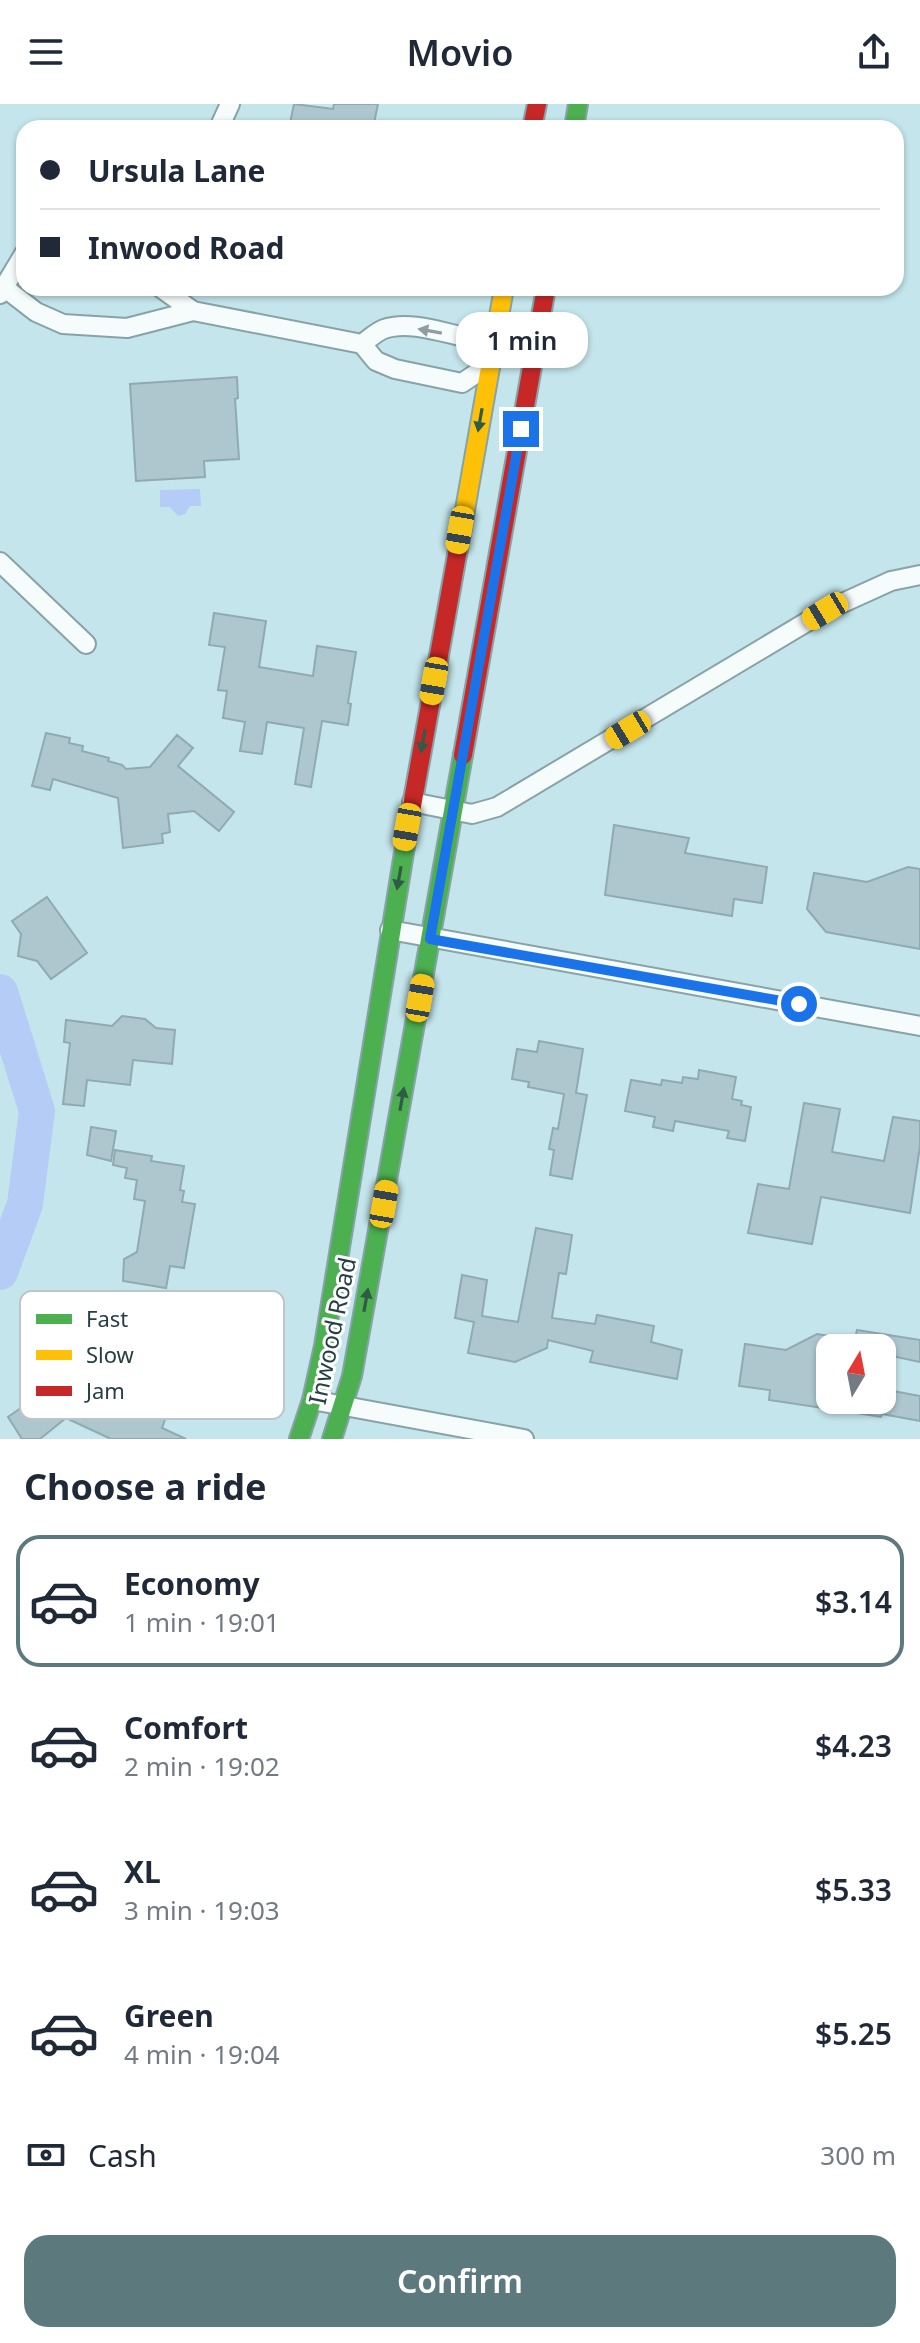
<!DOCTYPE html>
<html lang="en">
<head>
<meta charset="utf-8">
<style>
  body { margin:0; font-family:"Noto Sans",sans-serif; background:#f2f2f3; color:#1f2937; height:100vh; display:flex; flex-direction:column; font-size:30px; white-space:nowrap }
  * { box-sizing:border-box; margin:0 }
  p { font-size:26px; color:#747a83 }
  .icon { flex:none; width:44px; height:44px; fill:none; stroke:currentColor; stroke-width:2; stroke-linecap:round; stroke-linejoin:round }
  .map { position:relative; height:1335px; overflow:hidden }
  .panel { display:flex; flex-direction:column; background:#fff; flex:1 }
  .panel>* { flex:none }
  .guide { position:absolute; left:16px; top:16px; width:888px; height:176px; border-radius:24px; box-shadow:0 2px 6px #0004; display:grid; align-content:center; height:176px; padding:0 24px; background:#fff }
  .needle { width:52px; rotate:10deg }
  .tools { position:absolute; left:816px; top:1230px; display:grid; gap:16px }
  .tools a { display:grid; place-items:center; width:80px; height:80px; border-radius:16px; background:#fff; box-shadow:0 2px 6px #0004; font-size:40px }
  .end { position:absolute; width:36px; height:36px; margin:-18px; border:10px solid #1a73e8; background:#fff; box-shadow:0 0 0 4px #fff }
  .from { border-radius:50% }
  .bubble { position:absolute; height:56px; border-radius:24px; background:#fff; box-shadow:0 2px 6px #0004; font-size:26px; font-weight:600; line-height:56px; text-align:center }
  .car { position:absolute; width:24px; height:48px; margin:-24px -12px; border-radius:10px; box-shadow:0 0 6px 2px #0007; background:linear-gradient(#f5c518 24%,#345 0 40%,#f5c518 0 76%,#345 0 86%,#f5c518 0) }
  .guide b { display:flex; align-items:center; gap:28px; height:76px; font-size:30px }
  .guide b+b { border-top:2px solid #e0e1e3 }
  .guide i { width:20px; height:20px; background:#1f2937 }
  ul { padding:0; list-style:none }
  li { display:flex; align-items:center; gap:24px; height:132px; margin:0 16px 12px; padding:0 8px; border:4px solid transparent; border-radius:24px }
  li div { flex:1 }
  li b { display:block; font-size:30px }
  li em { font-style:normal; font-weight:600 }
  li.active { border-color:#5c797e }
  li>.icon { width:72px; height:72px; stroke-width:1.5 }
  h2 { padding:0 24px; font-size:36px; line-height:96px }
  .pay { display:flex; align-items:center; gap:20px; height:88px; padding:0 24px; font-size:30px }
  .pay p { margin-inline-start:auto }
  .action { display:flex; gap:16px; margin-top:auto; padding:16px 24px }
  .action a { flex:1; height:92px; border-radius:24px; background:#5c797e; color:#fff; font-size:32px; font-weight:600; line-height:92px; text-align:center }
  header { display:flex; justify-content:space-between; align-items:center; height:104px; padding:0 24px; background:#fff; font-size:36px; font-weight:600 }
  .map>svg:first-child { display:block }
  .water { fill:#b5ccf6 }
  .lines { fill:none; stroke-linecap:round; stroke-linejoin:round }
  .river { stroke:#b5ccf6; stroke-width:36 }
  .building { fill:#aec7cf; stroke:#90aab1; stroke-width:2 }
  .street-casing { stroke:#88a3a8; stroke-width:22 }
  .fast-casing { stroke:#88a3a8; stroke-width:22 }
  .slow-casing { stroke:#88a3a8; stroke-width:22 }
  .jam-casing { stroke:#88a3a8; stroke-width:22 }
  .street { stroke:#f6fbfc; stroke-width:18 }
  .fast { stroke:#4caf50; stroke-width:18 }
  .slow { stroke:#ffc107; stroke-width:18 }
  .jam { stroke:#c62828; stroke-width:18 }
  .oneway { fill:#8e9da0 }
  .oneway2 { fill:#2f5b47 }
  .route { stroke:#1a73e8; stroke-width:10 }
  .labels { text-anchor:middle; stroke-width:6; stroke-linejoin:round; paint-order:stroke }
  .street-label { font-size:24px; fill:#253f44; stroke:#fff }
  .key { fill:#fff; stroke:#bec5c7; stroke-width:2 }
  .key-label { font-size:22px; fill:#253f44 }
</style>
</head>
<body>
<header><svg class="icon" aria-label="menu" viewBox="0 0 24 24"><path d="M4 6h16M4 12h16M4 18h16"/></svg>Movio<svg class="icon" aria-label="share" viewBox="0 0 24 24"><path d="M12 15V3M7 8l5-5 5 5M5 13v7h14v-7"/></svg></header>
<div class="map">
<svg width="920" height="1335" viewBox="0 0 920 1335">
  <rect width="100%" height="100%" fill="#c3e5eb"/>
  <path class="water" d="M200 385 201 402H190L185 410 178 412 170 403H160V386Z"/>
  <g class="lines">
    <path class="river" d="M0 888 37 1007 25 1100 0 1168"/>
  </g>
  <g class="building">
    <path d="M294 0 333 5 334 0H378L373 24H289Z"/>
    <path d="M237 273 238 294 235 295 239 355 204 357 205 373 136 377 130 280Z"/>
    <path d="M214 509 266 517 259 563 313 572 317 542 356 548 348 599 351 600 348 621 322 617 311 683 295 680 304 624 267 618 262 650 240 647 245 618 223 614 227 587 218 586 225 543 209 541Z"/>
    <path d="M46 629 70 634 69 639 83 642 82 647 109 654 108 657 122 661 126 665 150 663 177 631 193 644 178 662 234 708 219 727 194 707 168 710 170 728 162 730 163 739 123 744 118 694 53 675 50 686 32 682Z"/>
    <path d="M614 721 689 734 685 749 767 763 762 799 734 795 732 812 605 791Z"/>
    <path d="M908 763 920 765V845L826 828 807 805 814 769 867 778Z"/>
    <path d="M47 793 87 849 51 875 37 857 18 852 21 830 12 817Z"/>
    <path d="M122 912 145 915 156 924 175 926 172 960 133 956 130 981 87 976 84 1002 63 1000 70 939 64 938 66 916 112 922Z"/>
    <path d="M539 937 583 945 576 989 587 991 572 1075 550 1071 554 1046 549 1045 553 1024 558 1025 564 990 528 983 529 978 512 975 517 945 537 948Z"/>
    <path d="M699 966 736 973 732 995 742 997 741 1001 751 1003 745 1037 727 1034 729 1027 675 1017 673 1027 653 1023 655 1013 625 1007 631 976 661 981 662 976 682 979 683 973 698 975Z"/>
    <path d="M804 999 840 1005 832 1048 884 1057 893 1013 920 1017V1042L910 1109 821 1093 812 1140 748 1129 758 1080 789 1085Z"/>
    <path d="M91 1023 116 1027 111 1057 87 1051Z"/>
    <path d="M115 1046 152 1052 151 1057 184 1062 180 1086 184 1087 182 1098 195 1100 184 1164 170 1162 166 1184 123 1177 124 1155 137 1148 145 1097 134 1095 137 1076 125 1074 127 1064 113 1061Z"/>
    <path d="M536 1124 572 1131 566 1170 559 1169 552 1214 595 1220 597 1211 654 1222 651 1238 682 1246 677 1275 590 1258 593 1247 548 1236 547 1244 515 1258 468 1249 474 1218 455 1214 462 1171 487 1176 482 1212 518 1218Z"/>
    <path d="M857 1226 920 1236V1258L882 1250V1244H853Z"/>
    <path d="M817 1230 830 1232V1305L769 1296 770 1286 739 1282 745 1240 786 1246Z"/>
    <path d="M63 1249 137 1285 133 1296 166 1313 162 1324 186 1335H111L66 1314 40 1335H22L8 1313 48 1285 37 1268 59 1258Z"/>
    <path d="M882 1285 920 1292V1317L882 1310 881 1313 831 1305 832 1296H882Z"/>
  </g>
  <g class="lines">
    <defs>
      <g id="street">
        <path d="M219 24 230 0"/>
        <path d="M5 184 36 208 63 220 127 224 193 207 362 240 376 257 395 265 462 279 490 260 469 234C444 229 409 216 384 225 376 228 369 235 362 240"/>
        <path d="M161 184 193 207"/>
        <path d="M0 190 24 150"/>
        <path d="M0 458 86 540"/>
        <path d="M412 698 472 710 497 703 825 507 891 477 920 471"/>
        <path d="M390 826 920 922"/>
        <path d="M312 1296 524 1335"/>
      </g>
      <g id="fast">
        <path d="M574 24 578 0"/>
        <path d="M299 1335 312 1296 324 1242 408 724"/>
        <path d="M332 1335 352 1272 463 651"/>
      </g>
      <path id="slow" d="M462 423 504 184"/>
      <g id="jam">
        <path d="M532 24 537 0"/>
        <path d="M463 651 546 184"/>
        <path d="M408 724 462 423"/>
      </g>
    </defs>
    <use href="#street" class="street-casing"/>
    <use href="#fast" class="fast-casing"/>
    <use href="#slow" class="slow-casing"/>
    <use href="#jam" class="jam-casing"/>
    <use href="#street" class="street"/>
    <use href="#fast" class="fast"/>
    <use href="#slow" class="slow"/>
    <use href="#jam" class="jam"/>
  </g>
  <defs><path id="oneway-solid" d="M-6-.8H1V-3.2L6.5 0L1 3.2V.8H-6Z" transform="scale(2)"/></defs>
  <use class="oneway" href="#oneway-solid" transform="translate(430 227) rotate(-170)"/>
  <g class="oneway2">
    <use href="#oneway-solid" transform="translate(480 316) rotate(100)"/>
    <use href="#oneway-solid" transform="translate(423 637) rotate(100)"/>
    <use href="#oneway-solid" transform="translate(399 774) rotate(100)"/>
    <use href="#oneway-solid" transform="translate(402 995) rotate(-80)"/>
    <use href="#oneway-solid" transform="translate(366 1196) rotate(-80)"/>
  </g>
  <g class="lines">
    <path class="route" d="M521 325 430 835 799 900"/>
  </g>
  <g class="labels">
    <g class="street-label">
      <text transform="translate(333 1227) rotate(-78)" y="8">Inwood Road</text>
    </g>
  </g>
  <rect x="20" y="1187" width="264" height="128" rx="12" class="key"/>
  <rect x="36" y="1210" width="36" height="10" fill="#4caf50"/>
  <rect x="36" y="1246" width="36" height="10" fill="#ffc107"/>
  <rect x="36" y="1282" width="36" height="10" fill="#c62828"/>
  <g class="key-label">
    <text x="86" y="1223">Fast</text>
    <text x="86" y="1259">Slow</text>
    <text x="86" y="1295">Jam</text>
  </g>
</svg>
<div class="tools">
<a><svg class="needle" viewBox="-14 -14 28 28"><path d="M0-13l5 13h-10z" fill="#e53935"/><path d="M0 13l5-13h-10z" fill="#747a83"/></svg></a>
</div>
<i class="end from" style="left:799px;top:900px"></i>
<i class="end" style="left:521px;top:325px"></i>
<div class="bubble" style="left:456px;top:208px;width:132px">1 min</div>
<i class="car" style="left:460px;top:426px;rotate:190deg"></i>
<i class="car" style="left:825px;top:507px;rotate:239deg"></i>
<i class="car" style="left:434px;top:577px;rotate:190deg"></i>
<i class="car" style="left:628px;top:626px;rotate:239deg"></i>
<i class="car" style="left:407px;top:723px;rotate:190deg"></i>
<i class="car" style="left:420px;top:894px;rotate:10deg"></i>
<i class="car" style="left:384px;top:1100px;rotate:10deg"></i>
<div class="guide">
<b><i class="from"></i>Ursula Lane</b>
<b><i></i>Inwood Road</b>
</div>
</div>
<section class="panel">
<h2>Choose a ride</h2>
<ul>
<li class="active"><svg class="icon" aria-label="car" viewBox="0 0 24 24"><path d="M5 17H2v-5l4-1 3-4h7l3 4 3 1v5h-3M9 17h6M6 11h13"/><circle cx="7" cy="17" r="2"/><circle cx="17" cy="17" r="2"/></svg><div><b>Economy</b><p>1 min · 19:01</p></div><em>$3.14</em></li>
<li><svg class="icon" aria-label="car" viewBox="0 0 24 24"><path d="M5 17H2v-5l4-1 3-4h7l3 4 3 1v5h-3M9 17h6M6 11h13"/><circle cx="7" cy="17" r="2"/><circle cx="17" cy="17" r="2"/></svg><div><b>Comfort</b><p>2 min · 19:02</p></div><em>$4.23</em></li>
<li><svg class="icon" aria-label="car" viewBox="0 0 24 24"><path d="M5 17H2v-5l4-1 3-4h7l3 4 3 1v5h-3M9 17h6M6 11h13"/><circle cx="7" cy="17" r="2"/><circle cx="17" cy="17" r="2"/></svg><div><b>XL</b><p>3 min · 19:03</p></div><em>$5.33</em></li>
<li><svg class="icon" aria-label="car" viewBox="0 0 24 24"><path d="M5 17H2v-5l4-1 3-4h7l3 4 3 1v5h-3M9 17h6M6 11h13"/><circle cx="7" cy="17" r="2"/><circle cx="17" cy="17" r="2"/></svg><div><b>Green</b><p>4 min · 19:04</p></div><em>$5.25</em></li>
</ul>
<div class="pay"><svg class="icon" aria-label="cash" viewBox="0 0 24 24"><path d="M3 7h18v10H3z"/><circle cx="12" cy="12" r="2"/></svg>Cash<p>300 m</p></div>
<div class="action"><a>Confirm</a></div>
</section>
</body>
</html>
